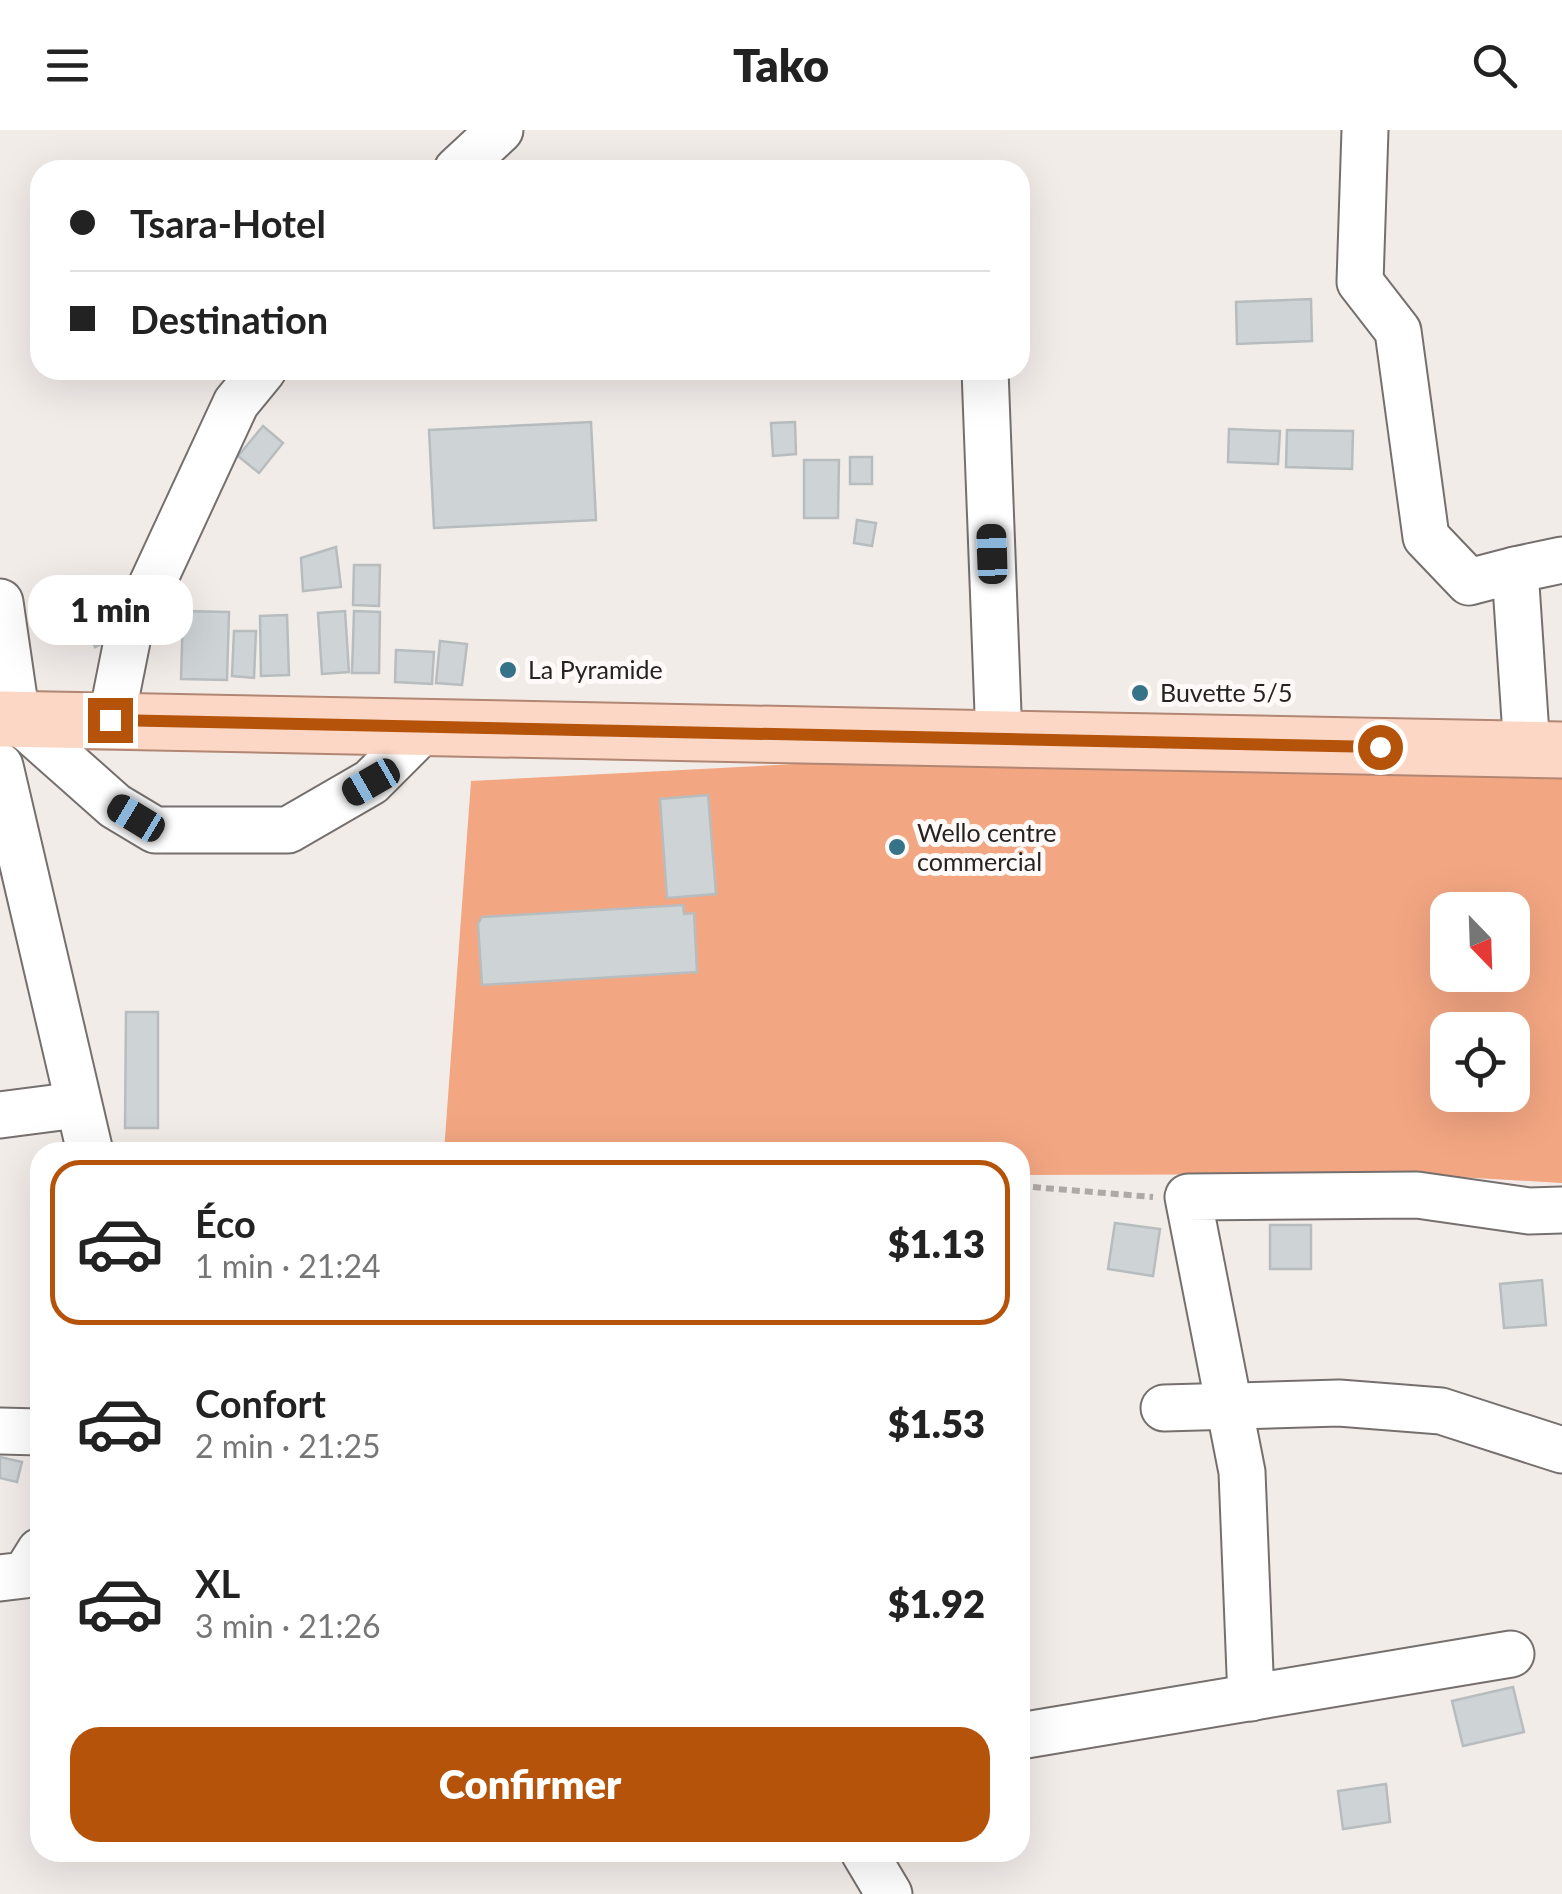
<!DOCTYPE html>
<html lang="fr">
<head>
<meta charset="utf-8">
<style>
  body { margin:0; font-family:Lato,sans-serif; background:#f6f6f6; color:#222; height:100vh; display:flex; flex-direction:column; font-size:38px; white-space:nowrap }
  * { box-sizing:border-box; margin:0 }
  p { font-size:32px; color:#767676 }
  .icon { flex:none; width:55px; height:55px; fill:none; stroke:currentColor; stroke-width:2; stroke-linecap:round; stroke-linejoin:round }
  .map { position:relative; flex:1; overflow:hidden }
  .details { position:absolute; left:30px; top:1012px; width:1000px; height:720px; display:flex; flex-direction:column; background:#fff; border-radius:30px; box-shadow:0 10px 40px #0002 }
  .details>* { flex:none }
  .guide { position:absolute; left:30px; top:30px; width:1000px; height:220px; border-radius:30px; box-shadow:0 10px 40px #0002; display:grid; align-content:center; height:220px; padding:0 40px; background:#fff }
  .needle { width:65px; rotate:157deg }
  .tools { position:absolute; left:1430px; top:762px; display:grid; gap:20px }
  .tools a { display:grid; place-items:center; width:100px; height:100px; border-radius:20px; background:#fff; box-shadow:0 10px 40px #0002; font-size:50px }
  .end { position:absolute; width:45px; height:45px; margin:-22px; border:12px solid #b45309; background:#fff; box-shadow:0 0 0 5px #fff }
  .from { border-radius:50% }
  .bubble { position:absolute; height:70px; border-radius:30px; background:#fff; box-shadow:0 10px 40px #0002; font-size:32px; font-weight:800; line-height:70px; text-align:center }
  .car { position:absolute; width:30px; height:60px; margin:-30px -15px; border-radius:12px; box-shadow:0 0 8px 2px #0007; background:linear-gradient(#222 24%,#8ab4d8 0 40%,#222 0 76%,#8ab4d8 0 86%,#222 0) }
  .guide b { display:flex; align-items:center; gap:35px; height:95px; font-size:38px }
  .guide b+b { border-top:2px solid #e0e0e0 }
  .guide i { width:25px; height:25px; background:#222 }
  ul { padding:18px 0 0; list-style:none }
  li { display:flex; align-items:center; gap:30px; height:165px; margin:0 20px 15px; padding:0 20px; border:5px solid transparent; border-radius:30px }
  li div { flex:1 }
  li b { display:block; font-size:38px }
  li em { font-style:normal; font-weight:800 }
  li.selected { border-color:#b45309 }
  li>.icon { width:90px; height:90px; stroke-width:1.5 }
  .primary-button { display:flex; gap:20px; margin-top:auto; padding:20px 40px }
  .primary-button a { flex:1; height:115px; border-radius:30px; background:#b45309; color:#fff; font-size:40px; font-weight:800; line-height:115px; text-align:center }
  header { display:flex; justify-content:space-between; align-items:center; height:130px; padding:0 40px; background:#fff; font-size:45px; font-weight:800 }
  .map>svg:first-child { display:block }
  .forest { fill:#f3a682; fill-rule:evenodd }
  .building { fill:#ced4d6; stroke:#b7bdbf; stroke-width:2.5 }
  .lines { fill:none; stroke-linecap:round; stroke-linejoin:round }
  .minor-casing { stroke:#75706e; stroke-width:49 }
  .major-casing { stroke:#b18673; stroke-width:59 }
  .path { stroke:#aea9a7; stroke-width:6; stroke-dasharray:8 5; stroke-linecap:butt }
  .minor { stroke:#fff; stroke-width:45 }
  .major { stroke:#fdd7c5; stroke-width:55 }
  .route { stroke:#b45309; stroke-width:12 }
  .poi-dot { fill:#367389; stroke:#fff9f7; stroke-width:4 }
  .labels { text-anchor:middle; stroke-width:10; stroke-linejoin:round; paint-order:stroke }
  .poi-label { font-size:25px; fill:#252322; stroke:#fff9f7; text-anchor:start }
</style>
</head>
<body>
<header><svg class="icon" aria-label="menu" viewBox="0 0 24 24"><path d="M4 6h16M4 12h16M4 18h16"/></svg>Tako<svg class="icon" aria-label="search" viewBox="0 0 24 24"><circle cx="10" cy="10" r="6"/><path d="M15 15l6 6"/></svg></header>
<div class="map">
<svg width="1562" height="1764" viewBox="0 0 1562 1764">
  <rect width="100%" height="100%" fill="#f2ece9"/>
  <path class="forest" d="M1198 613 1562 620V1053L1407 1044 1020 1045V1022H444L471 651ZM1448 780H1512V845H1448ZM1448 900H1512V965H1448Z"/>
  <g class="building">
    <path d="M1311 169 1312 211 1237 214 1236 172Z"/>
    <path d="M591 292 596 390 434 398 429 300Z"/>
    <path d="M795 292 796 324 773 326 771 293Z"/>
    <path d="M263 296 283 313 259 343 238 326Z"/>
    <path d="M1229 299 1280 301 1278 334 1228 332Z"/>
    <path d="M1287 300 1353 301 1352 339 1286 337Z"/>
    <rect x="850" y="327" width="22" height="27"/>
    <path d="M804 330H839L838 388H804Z"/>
    <path d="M857 390 876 393 872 416 854 413Z"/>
    <path d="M336 417 341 457 303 461 301 428Z"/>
    <path d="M354 435H380L379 476 353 475Z"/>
    <path d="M183 481 229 482 227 550 181 549Z"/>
    <path d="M345 481 349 542 322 544 318 483Z"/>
    <path d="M354 481 380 482 379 543H352Z"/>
    <path d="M287 485 289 545 261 546 260 486Z"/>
    <path d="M115 490 122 505 95 517 89 502Z"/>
    <path d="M234 501H256L254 548 232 546Z"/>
    <path d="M440 511 467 514 462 555 436 553Z"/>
    <path d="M396 520 434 522 432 554 395 552Z"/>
    <path d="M708 665 716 764 667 768 660 669Z"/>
    <path d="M683 775 684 784 694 783 697 842 482 855 478 794 482 787Z"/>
    <path d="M126 882H158V998H125Z"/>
    <path d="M1115 1093 1160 1099 1153 1146 1108 1139Z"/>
    <rect x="1270" y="1095" width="41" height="44"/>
    <path d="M1542 1150 1546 1195 1504 1198 1500 1154Z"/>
    <path d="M0 1327 22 1332 17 1352 0 1348Z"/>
    <path d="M1513 1557 1524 1602 1463 1616 1452 1571Z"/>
    <path d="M1386 1654 1390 1692 1343 1699 1338 1661Z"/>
  </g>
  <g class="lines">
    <defs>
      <g id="minor">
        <path d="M1365 0 1360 152 1398 201 1426 407 1469 452 1515 440"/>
        <path d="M457 40 500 0"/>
        <path d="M985 240 999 609"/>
        <path d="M0 472 17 589 115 676 155 700H288L371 652 425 598"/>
        <path d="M111 591 128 506 236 273 263 240"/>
        <path d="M1527 620 1515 440 1562 430"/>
        <path d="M0 636 90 1022"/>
        <path d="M0 985 77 975"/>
        <path d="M1164 1278 1339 1273 1441 1281 1562 1320"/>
        <path d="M0 1301 40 1302"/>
        <path d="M0 1448 25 1445 40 1421"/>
        <path d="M1251 1568 1242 1342 1188 1067 1417 1065 1529 1081 1562 1080"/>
        <path d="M1020 1606 1511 1524"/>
        <path d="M864 1722 889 1764"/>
      </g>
      <path id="major" d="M0 589 1562 620"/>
    </defs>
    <use href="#minor" class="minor-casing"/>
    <use href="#major" class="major-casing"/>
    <path class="path" d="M1020 1056 1153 1067"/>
    <use href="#minor" class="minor"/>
    <use href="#major" class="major"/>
  </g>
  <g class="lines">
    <path class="route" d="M110 590 1380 617"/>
  </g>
  <g class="poi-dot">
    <circle cx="508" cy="540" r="10"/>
    <circle cx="1140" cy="563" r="10"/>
    <circle cx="897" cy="717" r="10"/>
  </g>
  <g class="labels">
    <g class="poi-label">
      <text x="528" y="549">La Pyramide</text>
      <text x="1160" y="572">Buvette 5/5</text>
      <text x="917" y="712">Wello centre<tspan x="917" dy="29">commercial</tspan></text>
    </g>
  </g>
</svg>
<div class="tools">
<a><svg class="needle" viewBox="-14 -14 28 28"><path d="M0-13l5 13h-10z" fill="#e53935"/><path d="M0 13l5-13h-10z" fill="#767676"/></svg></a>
<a><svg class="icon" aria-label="locate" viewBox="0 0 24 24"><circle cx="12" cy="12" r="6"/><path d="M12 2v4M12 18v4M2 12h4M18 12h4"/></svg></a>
</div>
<i class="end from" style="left:1380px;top:617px"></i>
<i class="end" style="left:110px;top:590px"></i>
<div class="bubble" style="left:28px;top:445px;width:165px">1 min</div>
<i class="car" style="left:992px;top:424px;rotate:358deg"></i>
<i class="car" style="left:371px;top:652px;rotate:240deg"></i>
<i class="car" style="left:136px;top:688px;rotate:301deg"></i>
<div class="guide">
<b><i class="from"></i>Tsara-Hotel</b>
<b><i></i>Destination</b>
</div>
<section class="details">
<ul>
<li class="selected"><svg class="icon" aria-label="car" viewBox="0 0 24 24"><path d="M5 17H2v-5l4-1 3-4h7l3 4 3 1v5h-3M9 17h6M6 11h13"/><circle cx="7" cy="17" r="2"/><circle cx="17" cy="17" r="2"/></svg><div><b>Éco</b><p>1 min · 21:24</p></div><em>$1.13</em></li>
<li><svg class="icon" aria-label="car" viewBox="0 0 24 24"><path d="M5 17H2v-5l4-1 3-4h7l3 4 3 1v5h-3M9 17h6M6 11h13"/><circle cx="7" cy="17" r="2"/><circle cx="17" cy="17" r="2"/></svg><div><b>Confort</b><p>2 min · 21:25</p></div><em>$1.53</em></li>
<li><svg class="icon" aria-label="car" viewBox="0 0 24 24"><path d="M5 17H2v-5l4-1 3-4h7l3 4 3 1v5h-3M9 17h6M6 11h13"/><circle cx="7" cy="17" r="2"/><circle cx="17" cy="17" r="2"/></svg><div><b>XL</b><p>3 min · 21:26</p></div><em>$1.92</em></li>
</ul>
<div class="primary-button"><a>Confirmer</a></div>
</section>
</div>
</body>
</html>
